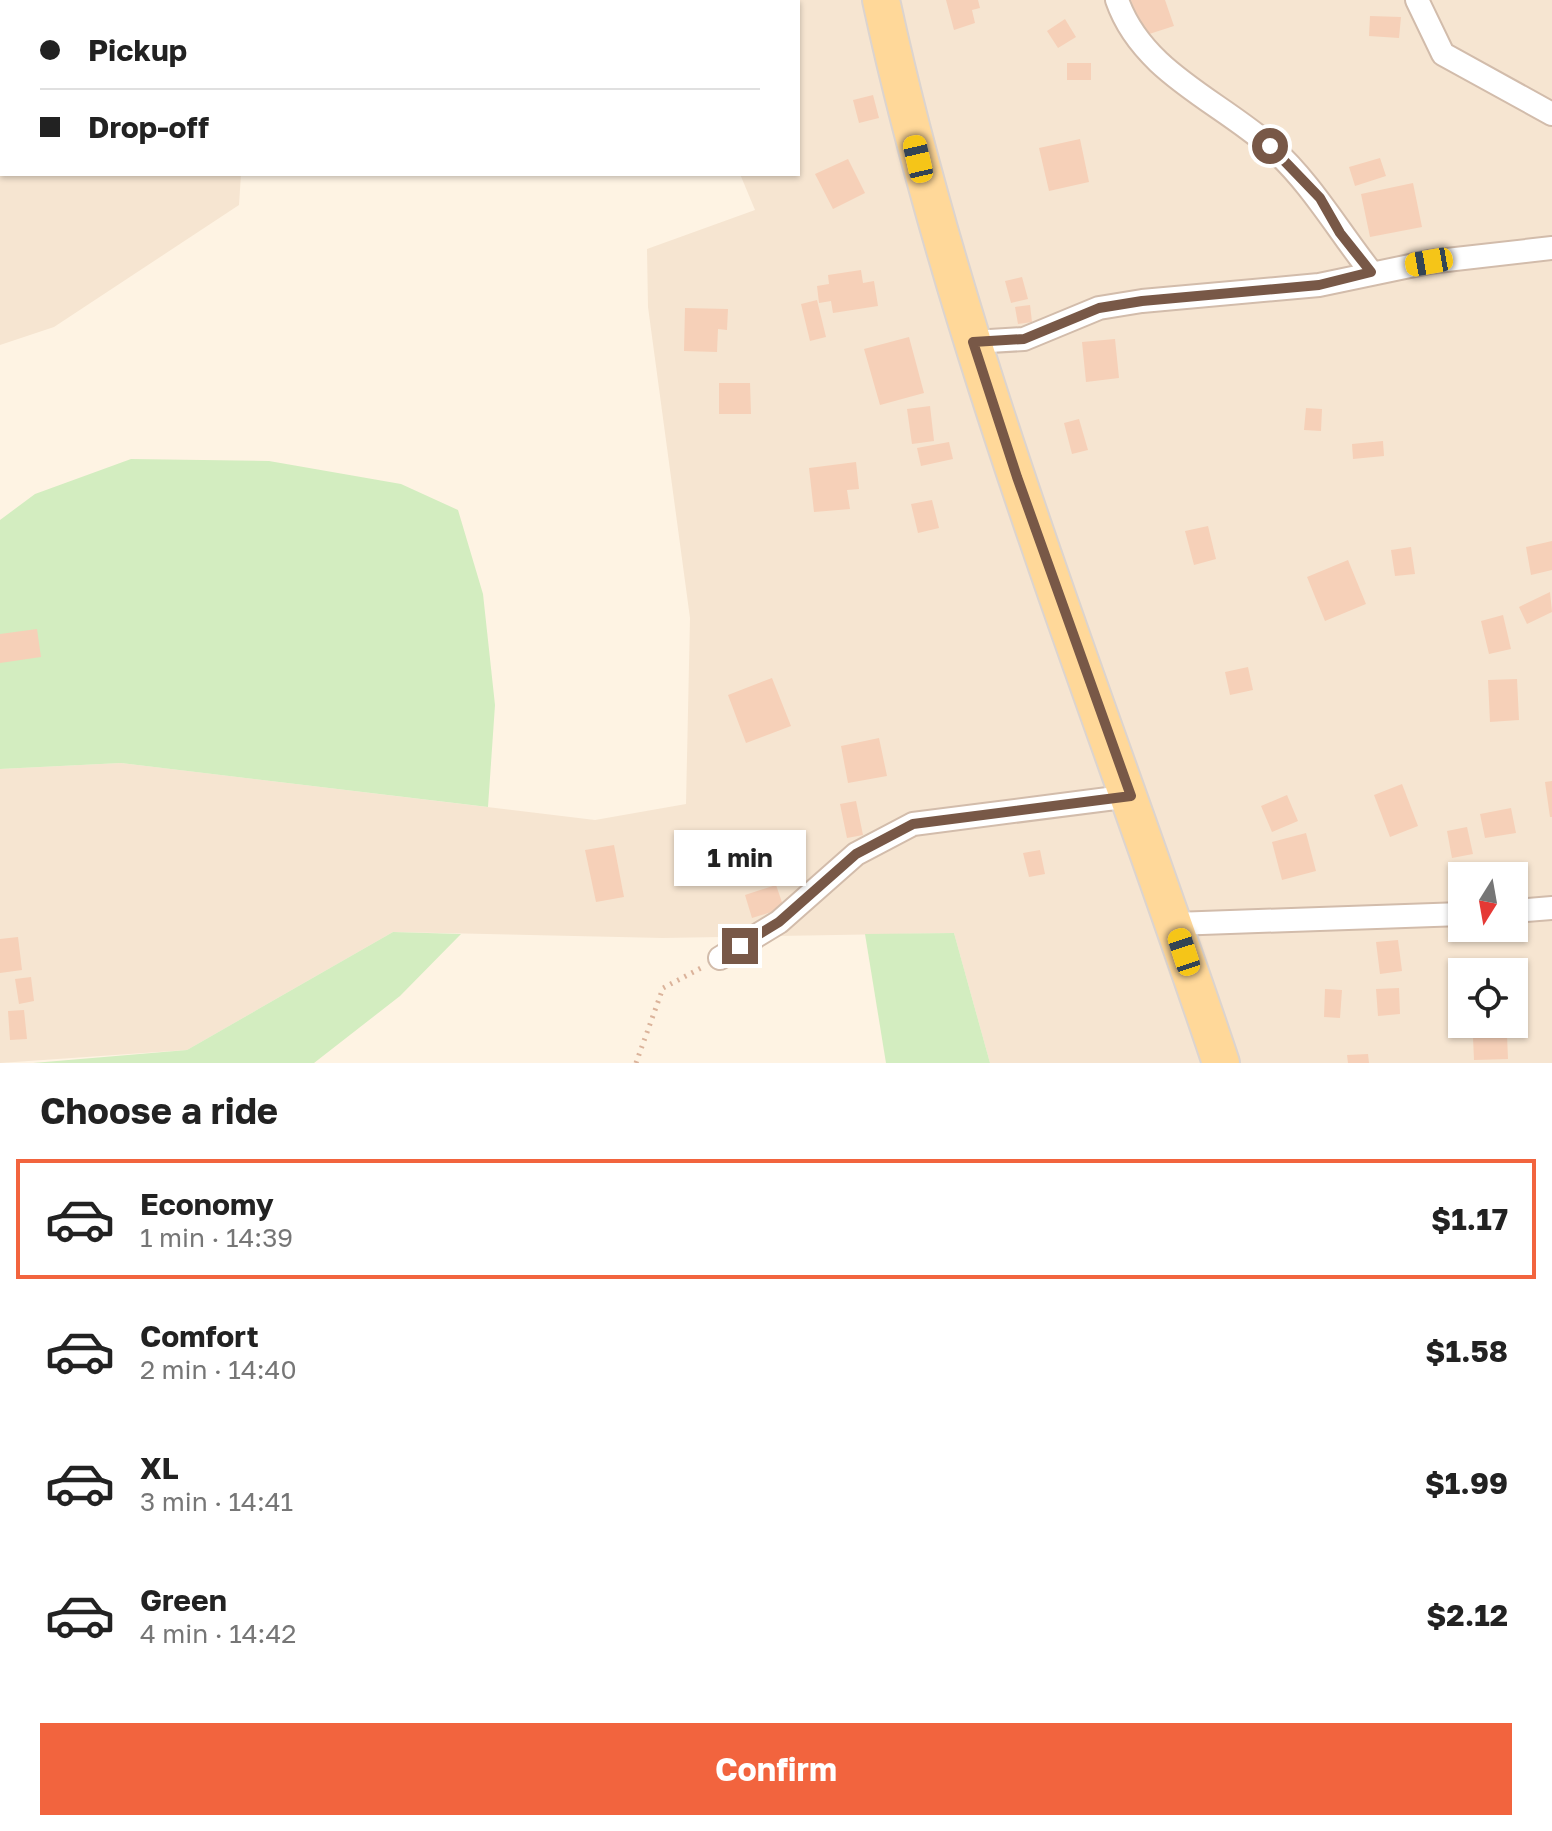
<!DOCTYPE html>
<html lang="en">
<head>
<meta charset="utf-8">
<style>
  body { margin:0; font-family:"Golos Text",sans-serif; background:#f2f2f2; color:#222; height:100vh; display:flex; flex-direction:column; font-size:30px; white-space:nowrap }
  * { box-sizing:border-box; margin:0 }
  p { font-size:26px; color:#767676 }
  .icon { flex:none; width:44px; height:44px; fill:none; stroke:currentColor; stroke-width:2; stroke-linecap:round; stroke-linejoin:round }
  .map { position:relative; height:1063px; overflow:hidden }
  .sheet { display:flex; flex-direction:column; background:#fff; flex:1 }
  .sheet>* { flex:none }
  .guide { position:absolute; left:0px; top:0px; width:800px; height:176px; box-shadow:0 2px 6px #0004; display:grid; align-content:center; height:176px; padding:0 40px; background:#fff }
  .needle { width:52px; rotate:191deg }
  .tools { position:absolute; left:1448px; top:862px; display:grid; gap:16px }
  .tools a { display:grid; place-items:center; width:80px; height:80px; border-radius:0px; background:#fff; box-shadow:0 2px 6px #0004; font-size:40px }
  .end { position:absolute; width:36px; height:36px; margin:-18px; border:10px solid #785847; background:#fff; box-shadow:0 0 0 4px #fff }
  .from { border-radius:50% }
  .bubble { position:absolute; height:56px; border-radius:0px; background:#fff; box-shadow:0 2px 6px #0004; font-size:26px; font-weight:700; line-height:56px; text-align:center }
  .car { position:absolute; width:24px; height:48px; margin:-24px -12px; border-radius:10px; box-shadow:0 0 6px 2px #0007; background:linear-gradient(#f5c518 24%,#345 0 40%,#f5c518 0 76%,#345 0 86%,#f5c518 0) }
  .guide b { display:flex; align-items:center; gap:28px; height:76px; font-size:30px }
  .guide b+b { border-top:2px solid #e0e0e0 }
  .guide i { width:20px; height:20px; background:#222 }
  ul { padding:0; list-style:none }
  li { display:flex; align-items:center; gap:24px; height:120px; margin:0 16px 12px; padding:0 24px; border:4px solid transparent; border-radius:0px }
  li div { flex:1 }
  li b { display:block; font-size:30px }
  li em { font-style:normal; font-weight:700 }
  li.on { border-color:#f2643e }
  li>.icon { width:72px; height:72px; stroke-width:1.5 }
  h2 { padding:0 40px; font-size:36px; line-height:96px }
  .cta { display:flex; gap:16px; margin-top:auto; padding:16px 40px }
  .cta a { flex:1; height:92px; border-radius:0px; background:#f2643e; color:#fff; font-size:32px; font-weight:700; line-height:92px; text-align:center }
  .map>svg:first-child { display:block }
  .residential { fill:#f6e5d1; fill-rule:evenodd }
  .green { fill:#d3edc0 }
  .building { fill:#f6d0b8 }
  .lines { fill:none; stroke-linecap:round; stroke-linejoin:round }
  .street-casing { stroke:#d2bcab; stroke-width:26 }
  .primary-casing { stroke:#dcd4cf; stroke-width:40 }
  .path { stroke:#dbb39b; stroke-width:5; stroke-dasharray:2 6; stroke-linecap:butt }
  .street { stroke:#fff; stroke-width:22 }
  .primary { stroke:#ffd899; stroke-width:36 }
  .route { stroke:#785847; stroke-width:10 }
</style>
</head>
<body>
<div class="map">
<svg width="1552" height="1063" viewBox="0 0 1552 1063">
  <rect width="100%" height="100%" fill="#fef3e3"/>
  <g class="residential">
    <path d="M0 0H266L2 2V174H241L239 205 54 327 0 345Z"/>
    <path d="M684 0H1552V1063H990L954 933 663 938 393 932 187 1050 0 1063V769L121 763 595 820 686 804 690 618 648 307 647 249 755 210 740 174H798V2ZM1462 876H1514V928H1462ZM1462 972H1514V1024H1462Z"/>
  </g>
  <g class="green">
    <path d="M131 459 269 461 401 484 458 510 483 594 495 705 488 807 121 763 0 769V520L35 494Z"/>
    <path d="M393 932 461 934 400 996 314 1063H33L187 1050Z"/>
    <path d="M954 933 990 1063H886L865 934Z"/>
  </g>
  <g class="building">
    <path d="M946 0H978L980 8 972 10 975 23 954 30Z"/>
    <path d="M1131 0H1165L1174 26 1143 36Z"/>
    <path d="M1370 16 1401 17 1399 38 1369 36Z"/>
    <path d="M1065 19 1076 37 1058 48 1047 31Z"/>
    <rect x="1067" y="63" width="24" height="17"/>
    <path d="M873 95 879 118 859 123 853 100Z"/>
    <path d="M1080 139 1089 182 1049 191 1039 148Z"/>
    <path d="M1380 158 1386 176 1355 186 1349 167Z"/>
    <path d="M848 159 865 193 833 209 815 174Z"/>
    <path d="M1413 183 1422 227 1370 237 1361 194Z"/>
    <path d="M861 270 863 283 874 281 878 306 833 313 831 301 819 303 817 286 829 284 828 275Z"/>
    <path d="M1022 277 1028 299 1011 303 1005 281Z"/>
    <path d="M817 300 826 337 810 341 801 304Z"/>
    <path d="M1030 305 1032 322 1018 324 1015 307Z"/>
    <path d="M685 308 728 309 727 330 718 329 717 352 684 351Z"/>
    <path d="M909 337 924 393 880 405 864 349Z"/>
    <path d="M1115 339 1119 378 1086 382 1082 342Z"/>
    <path d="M719 383H750L751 414H719Z"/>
    <path d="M930 406 934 441 912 444 907 409Z"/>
    <path d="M1306 408 1322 409 1321 431 1304 430Z"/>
    <path d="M1079 419 1088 450 1072 454 1064 423Z"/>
    <path d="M1383 441 1384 456 1353 459 1352 444Z"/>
    <path d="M949 442 953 459 921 466 917 448Z"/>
    <path d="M856 462 859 489 847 490 850 509 814 512 809 468Z"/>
    <path d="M932 500 939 528 918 533 911 504Z"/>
    <path d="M1208 526 1216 559 1194 565 1185 531Z"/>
    <path d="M1552 541V570L1531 575 1526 547Z"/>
    <path d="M1411 547 1415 574 1395 576 1391 550Z"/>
    <path d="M1348 560 1366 604 1325 621 1307 577Z"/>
    <path d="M1550 592 1552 612 1527 624 1519 607Z"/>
    <path d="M1503 615 1511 649 1489 654 1481 621Z"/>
    <path d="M37 629 41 657 0 663V634Z"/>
    <path d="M1248 667 1253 690 1230 695 1225 672Z"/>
    <path d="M772 678 791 726 746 743 728 695Z"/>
    <path d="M1517 679 1519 720 1490 722 1488 680Z"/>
    <path d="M879 738 887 776 848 783 841 746Z"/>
    <path d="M1552 781V817H1550L1545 782Z"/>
    <path d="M1402 784 1418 826 1390 837 1374 795Z"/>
    <path d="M1287 795 1298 821 1272 832 1261 806Z"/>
    <path d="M856 801 863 835 847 838 840 804Z"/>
    <path d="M1511 808 1516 833 1485 838 1480 814Z"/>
    <path d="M1467 827 1473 854 1452 858 1447 831Z"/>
    <path d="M1306 833 1316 871 1282 880 1272 842Z"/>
    <path d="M614 845 624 897 596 902 585 850Z"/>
    <path d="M1040 850 1045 874 1029 877 1023 853Z"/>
    <path d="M776 853 782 878 768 882 761 856Z"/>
    <path d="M776 885 784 908 752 918 745 895Z"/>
    <path d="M18 937 22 970 0 973V939Z"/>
    <path d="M1398 940 1402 971 1380 974 1376 942Z"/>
    <path d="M31 977 34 1001 19 1004 15 979Z"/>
    <path d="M1399 988 1400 1014 1378 1016 1376 989Z"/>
    <path d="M1325 989 1342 990 1340 1018 1324 1017Z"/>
    <path d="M24 1010 27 1039 10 1040 8 1011Z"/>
    <path d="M1507 1035 1508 1059 1474 1060 1473 1037Z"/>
    <path d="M1368 1054 1369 1063H1348L1347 1055Z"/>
  </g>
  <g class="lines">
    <defs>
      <g id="street">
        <path d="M1117 0C1142 72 1218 100 1271 147 1312 184 1337 229 1371 272"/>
        <path d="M1417 0 1443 54 1552 114"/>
        <path d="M973 342 1024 339 1099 308 1142 301 1319 285 1429 262 1552 248"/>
        <path d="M1514 911 1552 908"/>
        <path d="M1174 924 1462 914"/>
        <path d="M720 958 779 922 856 854 913 824 1131 796"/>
      </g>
      <path id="primary" d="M881 0C960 364 1103 710 1221 1063"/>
    </defs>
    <use href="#street" class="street-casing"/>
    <use href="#primary" class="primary-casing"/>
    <path class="path" d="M636 1063 663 988 701 968"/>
    <use href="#street" class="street"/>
    <use href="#primary" class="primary"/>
  </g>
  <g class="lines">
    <path class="route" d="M740 946 779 922 856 854 913 824 1131 796 1017 477 973 342 1024 339 1099 308 1142 301 1319 285 1371 272 1340 233 1320 198 1270 146"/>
  </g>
</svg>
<div class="tools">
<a><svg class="needle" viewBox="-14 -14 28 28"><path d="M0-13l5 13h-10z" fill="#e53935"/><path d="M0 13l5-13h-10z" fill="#767676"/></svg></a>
<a><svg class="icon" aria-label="locate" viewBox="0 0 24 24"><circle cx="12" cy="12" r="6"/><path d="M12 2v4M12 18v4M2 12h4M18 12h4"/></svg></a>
</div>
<i class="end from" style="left:1270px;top:146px"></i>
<i class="end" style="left:740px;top:946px"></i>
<div class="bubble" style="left:674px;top:830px;width:132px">1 min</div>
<i class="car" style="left:918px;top:159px;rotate:347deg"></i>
<i class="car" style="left:1429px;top:262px;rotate:260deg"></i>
<i class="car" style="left:1184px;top:952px;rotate:342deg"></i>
<div class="guide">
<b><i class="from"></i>Pickup</b>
<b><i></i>Drop-off</b>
</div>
</div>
<section class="sheet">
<h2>Choose a ride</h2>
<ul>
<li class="on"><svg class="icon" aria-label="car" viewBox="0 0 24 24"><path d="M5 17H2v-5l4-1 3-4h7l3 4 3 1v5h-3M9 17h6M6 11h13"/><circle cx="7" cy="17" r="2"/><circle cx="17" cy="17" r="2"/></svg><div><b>Economy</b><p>1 min · 14:39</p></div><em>$1.17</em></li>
<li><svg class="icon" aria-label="car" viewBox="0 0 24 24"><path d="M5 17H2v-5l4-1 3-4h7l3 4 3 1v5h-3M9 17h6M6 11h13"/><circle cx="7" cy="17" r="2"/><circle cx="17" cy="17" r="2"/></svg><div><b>Comfort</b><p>2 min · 14:40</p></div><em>$1.58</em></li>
<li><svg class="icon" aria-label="car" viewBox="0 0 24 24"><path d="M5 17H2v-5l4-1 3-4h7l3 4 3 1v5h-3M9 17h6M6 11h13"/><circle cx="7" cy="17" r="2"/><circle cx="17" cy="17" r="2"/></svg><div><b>XL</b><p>3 min · 14:41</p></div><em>$1.99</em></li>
<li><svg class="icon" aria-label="car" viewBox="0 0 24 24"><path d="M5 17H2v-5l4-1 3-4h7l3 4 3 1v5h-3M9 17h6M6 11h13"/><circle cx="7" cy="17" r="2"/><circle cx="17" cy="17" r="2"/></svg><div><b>Green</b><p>4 min · 14:42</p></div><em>$2.12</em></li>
</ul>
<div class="cta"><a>Confirm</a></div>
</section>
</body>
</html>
